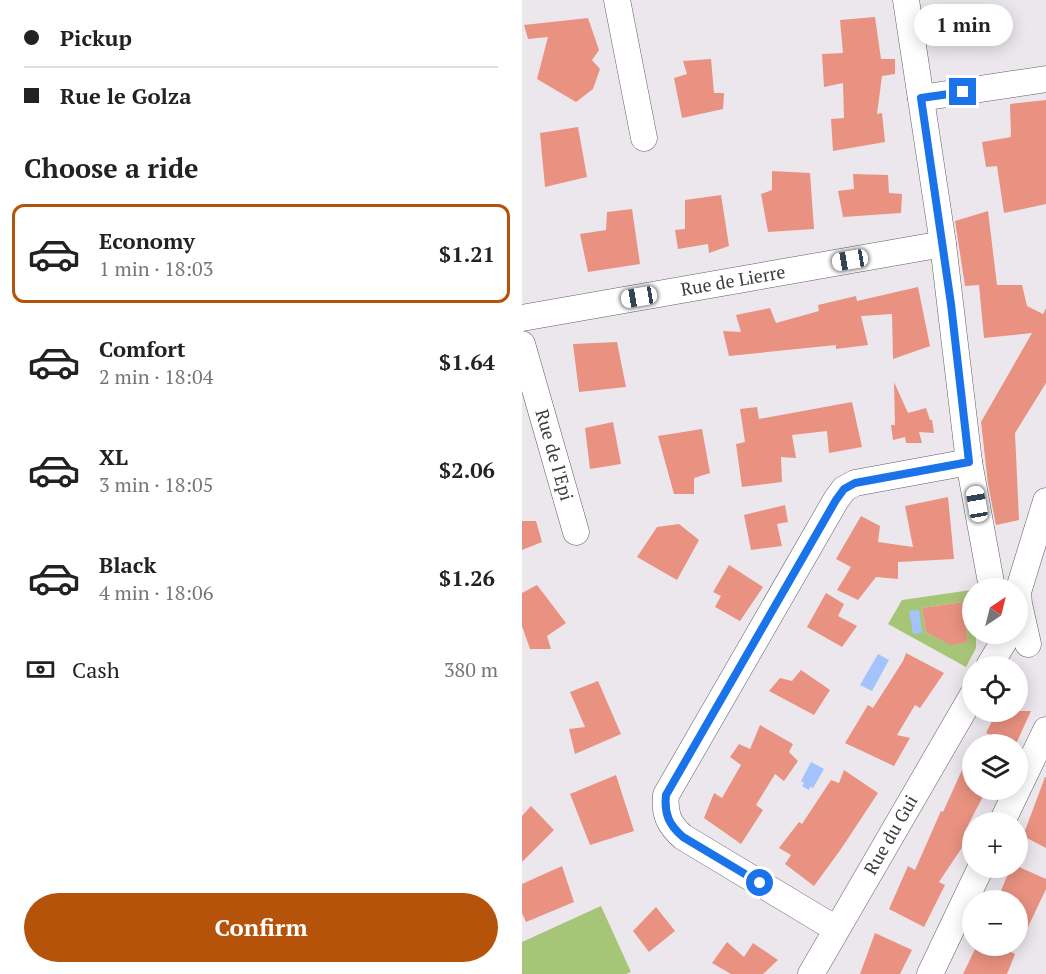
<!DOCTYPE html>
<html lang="en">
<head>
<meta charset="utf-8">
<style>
  body { margin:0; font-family:"PT Serif",serif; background:#f6f6f6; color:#222; height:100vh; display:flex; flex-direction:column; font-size:22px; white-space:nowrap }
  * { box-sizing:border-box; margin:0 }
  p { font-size:20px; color:#767676 }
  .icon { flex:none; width:33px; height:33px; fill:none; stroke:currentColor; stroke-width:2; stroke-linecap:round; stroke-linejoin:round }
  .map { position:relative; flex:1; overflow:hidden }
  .sheet { display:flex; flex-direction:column; background:#fff; width:522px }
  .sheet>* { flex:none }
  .guide { display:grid; align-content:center; height:132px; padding:0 24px; background:#fff }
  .needle { width:39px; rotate:35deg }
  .controls { position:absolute; left:440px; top:578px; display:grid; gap:12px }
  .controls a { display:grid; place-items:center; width:66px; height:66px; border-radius:50%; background:#fff; box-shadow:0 3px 15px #0003; font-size:30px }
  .end { position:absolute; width:27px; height:27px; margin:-14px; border:8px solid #1a73e8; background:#fff; box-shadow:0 0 0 3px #fff }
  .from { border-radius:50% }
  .bubble { position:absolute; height:42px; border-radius:21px; background:#fff; box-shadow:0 3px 15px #0003; font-size:20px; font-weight:700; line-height:42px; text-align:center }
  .car { position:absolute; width:18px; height:36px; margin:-18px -9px; border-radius:8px; box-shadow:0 0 4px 2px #0007; background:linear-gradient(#fff 24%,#345 0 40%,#fff 0 76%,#345 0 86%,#fff 0) }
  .guide b { display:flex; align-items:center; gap:21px; height:57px; font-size:22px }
  .guide b+b { border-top:2px solid #e0e0e0 }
  .guide i { width:15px; height:15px; background:#222 }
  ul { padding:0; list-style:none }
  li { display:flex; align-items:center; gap:18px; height:99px; margin:0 12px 9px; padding:0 12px; border:3px solid transparent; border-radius:12px }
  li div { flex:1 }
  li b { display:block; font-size:22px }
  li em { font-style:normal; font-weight:700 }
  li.current { border-color:#b45309 }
  li>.icon { width:54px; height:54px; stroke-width:1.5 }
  h2 { padding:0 24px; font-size:27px; line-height:72px }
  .pay { display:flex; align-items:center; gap:15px; height:66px; padding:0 24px; font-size:22px }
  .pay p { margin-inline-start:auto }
  .action { display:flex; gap:12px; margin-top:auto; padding:12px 24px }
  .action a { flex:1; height:69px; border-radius:36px; background:#b45309; color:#fff; font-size:24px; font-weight:700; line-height:69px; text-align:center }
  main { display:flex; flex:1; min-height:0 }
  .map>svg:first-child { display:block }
  .green { fill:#a7c577; fill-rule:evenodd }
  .water { fill:#a4c2fb }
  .building { fill:#e99281 }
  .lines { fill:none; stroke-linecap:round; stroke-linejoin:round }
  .minor-casing { stroke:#615d62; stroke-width:27 }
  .minor { stroke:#fff; stroke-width:26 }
  .route { stroke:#1a73e8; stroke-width:8 }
  .labels { text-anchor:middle; stroke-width:4.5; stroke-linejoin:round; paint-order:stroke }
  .street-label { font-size:18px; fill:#3e3c3e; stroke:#fff }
</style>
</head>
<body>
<main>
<section class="sheet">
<div class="guide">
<b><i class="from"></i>Pickup</b>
<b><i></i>Rue le Golza</b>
</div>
<h2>Choose a ride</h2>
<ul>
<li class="current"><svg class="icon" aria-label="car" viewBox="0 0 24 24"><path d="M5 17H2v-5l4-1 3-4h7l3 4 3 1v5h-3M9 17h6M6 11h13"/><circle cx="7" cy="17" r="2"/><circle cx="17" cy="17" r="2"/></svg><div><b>Economy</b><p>1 min · 18:03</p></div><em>$1.21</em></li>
<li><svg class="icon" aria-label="car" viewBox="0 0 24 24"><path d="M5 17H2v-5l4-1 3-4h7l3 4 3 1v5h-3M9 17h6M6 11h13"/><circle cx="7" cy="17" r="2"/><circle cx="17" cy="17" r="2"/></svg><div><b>Comfort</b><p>2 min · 18:04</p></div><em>$1.64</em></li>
<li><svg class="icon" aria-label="car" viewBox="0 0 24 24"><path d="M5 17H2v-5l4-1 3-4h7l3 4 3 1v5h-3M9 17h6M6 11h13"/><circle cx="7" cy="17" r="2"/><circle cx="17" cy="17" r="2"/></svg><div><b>XL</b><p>3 min · 18:05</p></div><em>$2.06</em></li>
<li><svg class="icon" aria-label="car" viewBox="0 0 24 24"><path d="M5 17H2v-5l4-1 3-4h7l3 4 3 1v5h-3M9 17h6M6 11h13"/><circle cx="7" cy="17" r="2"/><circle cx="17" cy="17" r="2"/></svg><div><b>Black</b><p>4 min · 18:06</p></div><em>$1.26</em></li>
</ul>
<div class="pay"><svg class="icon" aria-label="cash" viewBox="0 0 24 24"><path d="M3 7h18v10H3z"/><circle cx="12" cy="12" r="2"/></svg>Cash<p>380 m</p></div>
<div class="action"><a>Confirm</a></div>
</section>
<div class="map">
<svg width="524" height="974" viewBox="0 0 524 974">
  <rect width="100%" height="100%" fill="#ece7ed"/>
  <g class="green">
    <path d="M449 590 450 633H454V648L444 667 366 624 380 600ZM440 602 446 642 429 644 404 632 400 608Z"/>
    <path d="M79 906 109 972 104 974H0V942Z"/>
  </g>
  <g class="water">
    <path d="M397 610 400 633 391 634 387 611Z"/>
    <path d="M356 654 367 660 350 691 338 685Z"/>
    <path d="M289 762 302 769 291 788 288 787 287 790 280 786 282 783 279 781Z"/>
  </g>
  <g class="building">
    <path d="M353 17 359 59H373V74L360 76 355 114 360 113 363 142 311 151 309 119 322 118 321 83 302 87 300 54 321 53 318 20Z"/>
    <path d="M66 18 77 50 70 60 78 69 71 89 54 102 15 79 26 37 6 39 2 25Z"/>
    <path d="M189 59 192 93H202L201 109 160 118 152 78 165 74 161 61Z"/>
    <path d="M524 100V204L482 213 475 166 464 167 460 142 489 137 488 104Z"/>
    <path d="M56 127 65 177 23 187 18 133Z"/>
    <path d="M250 171 288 173 292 229 246 232 239 194 250 190Z"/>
    <path d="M331 174 366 175 367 193 380 194 379 213 321 217 316 191 332 189Z"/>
    <path d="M199 195 207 246 187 253 186 244 156 249 153 230 163 229V200Z"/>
    <path d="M110 209 118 264 66 272 58 234 84 230 85 212Z"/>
    <path d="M466 211 475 285H500L505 306 521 314 524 308V383L493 433 497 520 474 525 466 484 459 422 510 333 462 338 457 285 443 286 433 221Z"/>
    <path d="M396 287 408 346 371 359 370 314 339 316 346 345 314 349V345L207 356 201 331 219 332 214 315 248 308 254 323 297 311 296 305 334 296 335 301Z"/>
    <path d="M95 342 104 387 57 392 51 344Z"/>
    <path d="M372 382 386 413 404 408 408 420H410L412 433 397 432 400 443H384L383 437 371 440 369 425H373Z"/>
    <path d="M330 402 340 447 307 453 305 431 270 435 274 458 259 457 260 482 220 487 214 444 223 442 218 409 235 407 237 419Z"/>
    <path d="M91 422 99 464 68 469 63 428Z"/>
    <path d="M180 429 188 473 172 478V494H152L136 436Z"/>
    <path d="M426 497 432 559 376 562V579L354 577 336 600 315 590 329 567 314 559 339 516 358 526 356 542 391 547 383 506Z"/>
    <path d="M263 505 266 522 255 524 260 546 229 550 222 515Z"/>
    <path d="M0 521H14L20 542 0 550Z"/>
    <path d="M157 524 177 540 155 580 115 557 135 527Z"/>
    <path d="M207 565 241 587 218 621 193 607 199 596 191 592Z"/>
    <path d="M15 585 44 623 25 636 29 649H8L0 626V593Z"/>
    <path d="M304 593 322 604 316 616 335 626 320 647 285 627Z"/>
    <path d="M440 602 446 642 429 645 404 632 400 608Z"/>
    <path d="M384 653 422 673 398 708 393 705 375 735 388 738 372 766 323 743 346 705 351 708 381 661Z"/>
    <path d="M279 670 308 690 292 715 247 691 258 678 270 681Z"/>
    <path d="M76 681 99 734 53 754 47 729 63 727 48 692Z"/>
    <path d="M475 711H509L494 744H489L464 733Z"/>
    <path d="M238 725 271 744 267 752 276 761 262 781 253 774 234 805 241 810 219 844 182 818 192 793 200 798 219 765 208 757 217 744 228 749Z"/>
    <path d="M450 748V789H465L446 825 450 827 439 849 417 882 423 885 402 927 367 909 386 866 393 870 419 811 421 812Z"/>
    <path d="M322 770 356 793 319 849 292 886 263 864 269 855 257 848 277 822 280 824 309 780 317 783Z"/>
    <path d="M94 775 112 831 68 845 48 794Z"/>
    <path d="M523 777H524V848L501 836Z"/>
    <path d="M9 806 32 830 0 862V816Z"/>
    <path d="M40 866 52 902 4 922 0 913V884Z"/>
    <path d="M489 867H497L524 879V889L506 927 495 921V900H475Z"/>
    <path d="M134 907 153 931 127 952 111 931Z"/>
    <path d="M353 933 390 950 378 974H338Z"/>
    <path d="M205 942 222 957 231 943 256 960 241 974H209L190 963Z"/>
    <path d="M455 945H475L493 954 485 974H441Z"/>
  </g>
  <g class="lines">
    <defs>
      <g id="minor">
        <path d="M95 0 122 138"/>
        <path d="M384 0 421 244 447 462 470 588"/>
        <path d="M399 98 524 79"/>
        <path d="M0 318 421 244"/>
        <path d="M0 344 54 532"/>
        <path d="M506 644 497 604 496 592 524 501"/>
        <path d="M467 666 487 633"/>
        <path d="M480 822 524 730"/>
        <path d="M314 929 161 837C147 825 142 814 144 795L314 500 322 489 333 483 447 462"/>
        <path d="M289 974 450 696"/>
        <path d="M408 974 459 867"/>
      </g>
    </defs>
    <use href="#minor" class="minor-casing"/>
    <use href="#minor" class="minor"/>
  </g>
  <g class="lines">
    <path class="route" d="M238 883 161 837C147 825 142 814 144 795L314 500 322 489 333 483 447 462 429 304 399 98 441 92"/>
  </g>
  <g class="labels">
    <g class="street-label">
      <text transform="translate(211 281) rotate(-10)" y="6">Rue de Lierre</text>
      <text transform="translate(32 455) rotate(74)" y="6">Rue de l'Epi</text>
      <text transform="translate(369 835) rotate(-60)" y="6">Rue du Gui</text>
    </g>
  </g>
</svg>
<div class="controls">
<a><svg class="needle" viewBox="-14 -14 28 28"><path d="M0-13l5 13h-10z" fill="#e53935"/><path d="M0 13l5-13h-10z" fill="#767676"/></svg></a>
<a><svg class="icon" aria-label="locate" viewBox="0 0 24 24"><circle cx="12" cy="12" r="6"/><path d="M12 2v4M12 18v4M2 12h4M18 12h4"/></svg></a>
<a><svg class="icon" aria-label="layers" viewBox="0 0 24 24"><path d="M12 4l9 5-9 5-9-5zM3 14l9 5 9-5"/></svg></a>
<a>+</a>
<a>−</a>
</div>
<i class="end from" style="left:238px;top:883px"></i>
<i class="end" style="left:441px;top:92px"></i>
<div class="bubble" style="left:392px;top:4px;width:99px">1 min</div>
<i class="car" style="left:328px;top:260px;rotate:260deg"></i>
<i class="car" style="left:117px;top:297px;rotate:260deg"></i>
<i class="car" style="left:455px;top:504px;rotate:350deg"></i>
</div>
</main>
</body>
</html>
